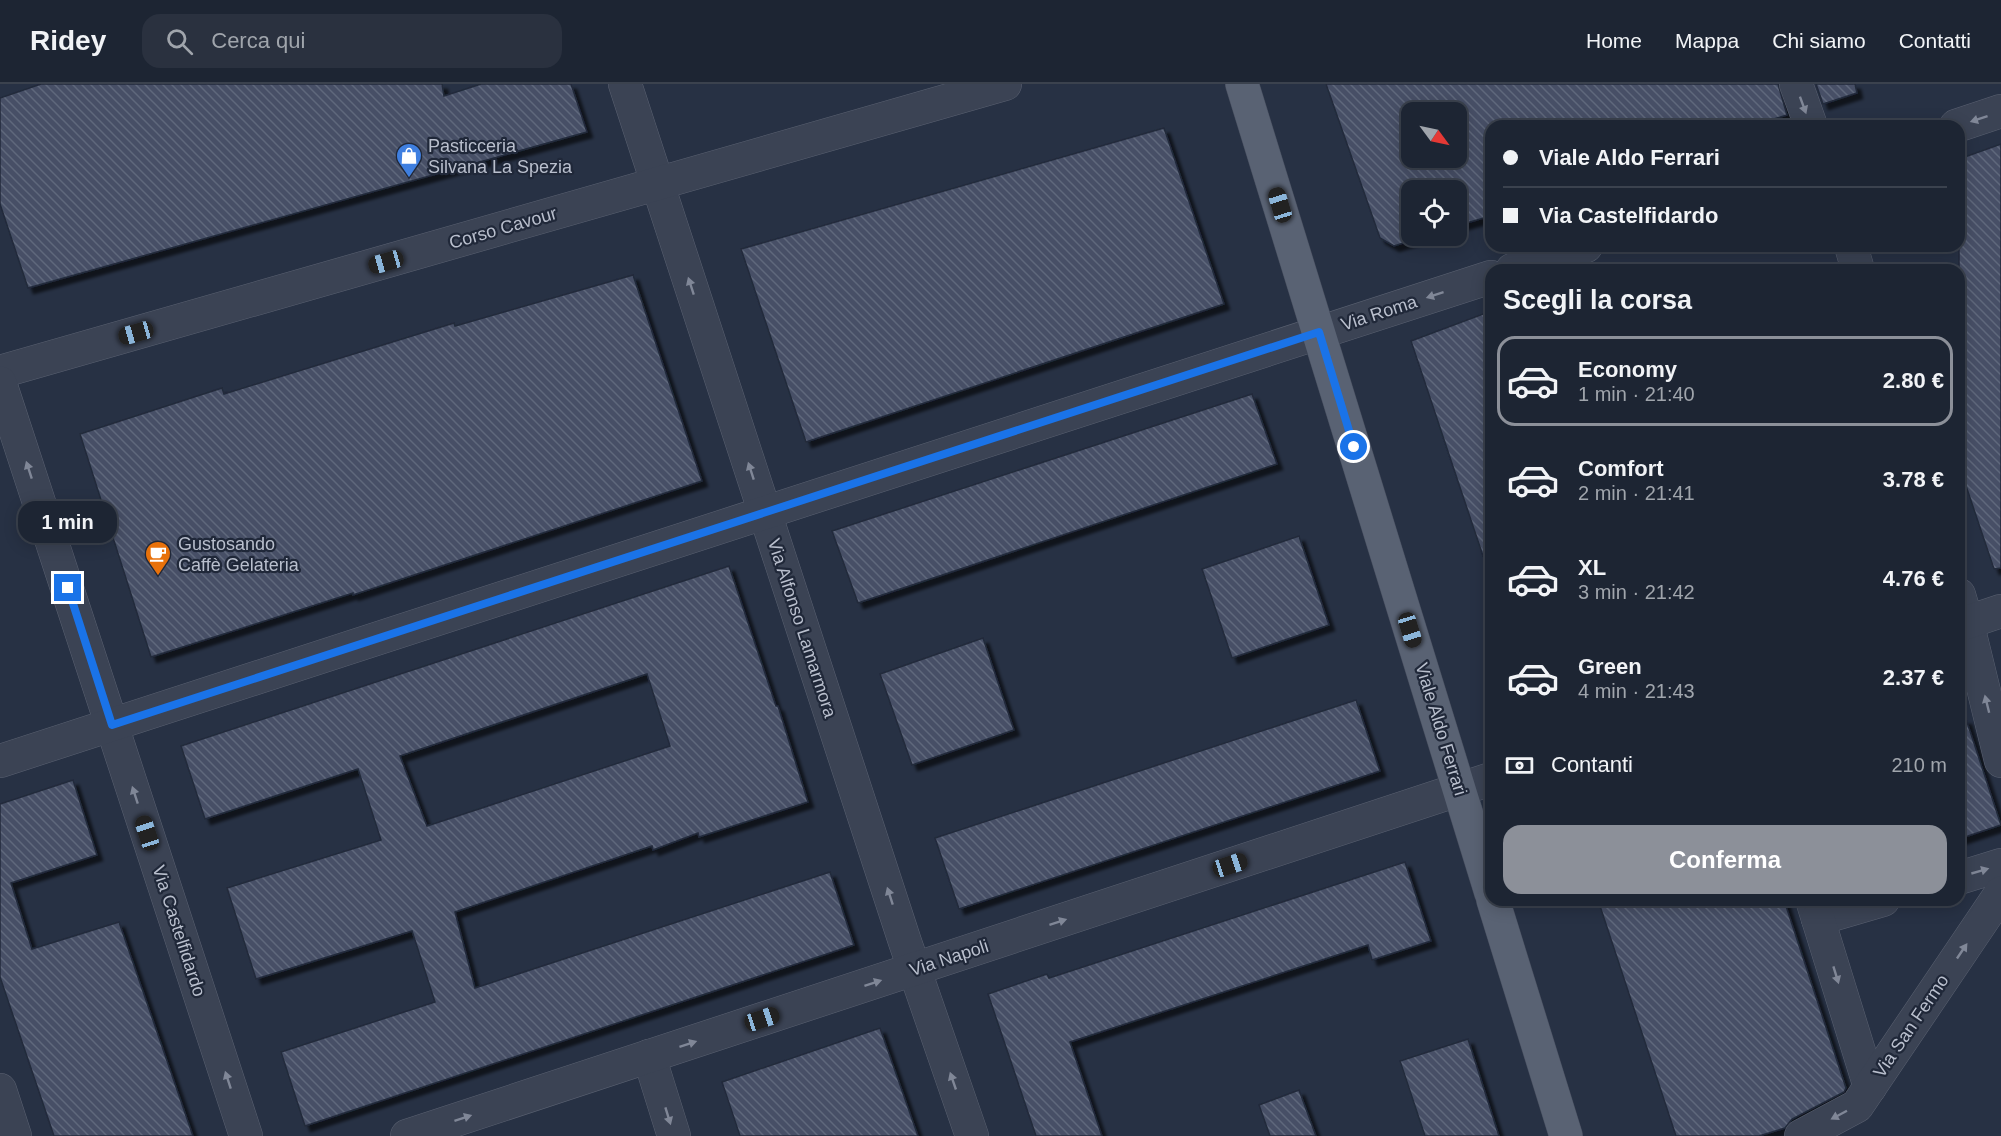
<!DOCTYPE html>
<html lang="it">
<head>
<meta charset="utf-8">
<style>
  body { margin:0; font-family:Helvetica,sans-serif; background:#2a313f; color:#f1f3f6; height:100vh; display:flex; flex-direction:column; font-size:22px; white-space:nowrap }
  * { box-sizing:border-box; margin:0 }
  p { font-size:20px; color:#a0a5ac }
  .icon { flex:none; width:33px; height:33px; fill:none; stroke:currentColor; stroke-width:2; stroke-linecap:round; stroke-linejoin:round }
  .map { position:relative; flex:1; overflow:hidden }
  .drawer { position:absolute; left:1485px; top:180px; width:480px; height:642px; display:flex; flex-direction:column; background:#1d2533; border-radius:18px; box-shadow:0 3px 15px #0003,0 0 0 2px #3b424e }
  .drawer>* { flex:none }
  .hud { position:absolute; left:1485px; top:36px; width:480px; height:132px; border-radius:18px; box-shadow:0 3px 15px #0003,0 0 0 2px #3b424e; display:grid; align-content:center; height:132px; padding:0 18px; background:#1d2533 }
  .needle { width:39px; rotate:123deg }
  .tools { position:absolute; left:1401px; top:18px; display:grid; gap:12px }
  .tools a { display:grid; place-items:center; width:66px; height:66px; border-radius:12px; background:#1d2533; box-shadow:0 3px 15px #0003,0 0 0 2px #3b424e; font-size:30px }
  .end { position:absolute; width:27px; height:27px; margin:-14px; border:8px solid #1a73e8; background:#fff; box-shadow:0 0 0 3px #fff }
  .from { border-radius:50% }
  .bubble { position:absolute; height:42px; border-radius:18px; background:#1d2533; box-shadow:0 3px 15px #0003,0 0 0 2px #3b424e; font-size:20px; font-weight:600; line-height:42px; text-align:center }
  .car { position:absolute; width:18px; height:36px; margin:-18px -9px; border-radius:8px; box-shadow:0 0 4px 2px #0007; background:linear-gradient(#222 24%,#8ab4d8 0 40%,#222 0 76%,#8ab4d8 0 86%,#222 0) }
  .hud b { display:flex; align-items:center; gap:21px; height:57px; font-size:22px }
  .hud b+b { border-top:2px solid #3b424e }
  .hud i { width:15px; height:15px; background:#f1f3f6 }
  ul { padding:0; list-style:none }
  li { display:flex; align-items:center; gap:18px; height:90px; margin:0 12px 9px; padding:0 6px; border:3px solid transparent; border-radius:18px }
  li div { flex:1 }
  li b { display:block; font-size:22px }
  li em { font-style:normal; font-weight:600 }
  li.current { border-color:#8c9099 }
  li>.icon { width:54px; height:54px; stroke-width:1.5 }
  h2 { padding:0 18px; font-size:27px; line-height:72px }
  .pay { display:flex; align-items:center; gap:15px; height:66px; padding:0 18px; font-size:22px }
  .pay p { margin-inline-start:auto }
  .primary-button { display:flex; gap:12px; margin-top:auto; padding:12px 18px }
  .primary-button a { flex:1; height:69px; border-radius:18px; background:#8c9099; color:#fff; font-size:24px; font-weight:600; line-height:69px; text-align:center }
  header { display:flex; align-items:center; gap:36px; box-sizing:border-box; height:84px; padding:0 30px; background:#1d2533; border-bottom:2px solid #3b424e }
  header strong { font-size:28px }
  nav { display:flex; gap:33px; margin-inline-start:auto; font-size:21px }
  .search { width:420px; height:54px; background:#2a313f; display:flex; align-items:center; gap:15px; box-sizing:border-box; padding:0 21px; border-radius:18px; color:#a0a5ac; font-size:22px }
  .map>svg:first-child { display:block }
  .building { fill:url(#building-back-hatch); stroke:#222a3b; stroke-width:1.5; fill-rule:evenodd; filter:url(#shadow) }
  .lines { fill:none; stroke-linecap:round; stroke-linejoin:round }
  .minor-casing { stroke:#5a6171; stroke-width:34 }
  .major-casing { stroke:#454c5d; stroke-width:34 }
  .minor { stroke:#3b4354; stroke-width:33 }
  .major { stroke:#596273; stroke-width:33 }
  .oneway { fill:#808797 }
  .route { stroke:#1a73e8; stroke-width:8 }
  .labels { text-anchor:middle; stroke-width:4.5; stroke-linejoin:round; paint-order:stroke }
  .poi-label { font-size:18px; fill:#b9bfcd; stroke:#202839; text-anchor:start }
  .street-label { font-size:18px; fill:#b9bfcd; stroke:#202839 }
</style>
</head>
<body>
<header>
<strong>Ridey</strong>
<div class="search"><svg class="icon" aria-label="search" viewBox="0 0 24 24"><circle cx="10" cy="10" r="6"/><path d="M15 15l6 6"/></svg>Cerca qui</div>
<nav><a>Home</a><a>Mappa</a><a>Chi siamo</a><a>Contatti</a></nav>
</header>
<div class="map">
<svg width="2001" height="1052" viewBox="0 0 2001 1052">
  <defs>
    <pattern id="building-back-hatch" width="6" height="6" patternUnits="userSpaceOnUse" patternTransform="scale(1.5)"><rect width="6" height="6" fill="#465066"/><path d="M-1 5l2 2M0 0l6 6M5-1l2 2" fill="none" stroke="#5f677b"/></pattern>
    <filter id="shadow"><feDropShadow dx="5.5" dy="5.5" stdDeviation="1.5" flood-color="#0009"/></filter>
  </defs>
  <rect width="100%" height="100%" fill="#273144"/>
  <g class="building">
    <path d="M41 0H442L444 12 481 0H571L587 48 28 204 0 120V14Z"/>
    <path d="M1326 0H1778L1787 31 1751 42H1491V132L1456 142V106H1412V152H1426L1394 162 1380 154ZM1412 28H1456V74H1412Z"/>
    <path d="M1816 0H1855L1857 9 1823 20Z"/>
    <path d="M1164 44 1224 220 806 358 741 165Z"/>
    <path d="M2001 60V484L1994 485 1959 381V75Z"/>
    <path d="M633 191 702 397 353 511V509L151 573 80 350 222 304 224 310 454 239 455 242Z"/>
    <path d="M1491 227V474L1484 475 1411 257Z"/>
    <path d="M1252 310 1277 380 858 519 832 447Z"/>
    <path d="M1299 452 1329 541 1232 574 1202 485Z"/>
    <path d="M729 482 776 622H778L808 718 699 753 698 749 653 766 652 762 455 828 475 904 830 788 854 861 305 1042 281 968 435 918 412 847 256 895 227 804 381 756 358 685 205 735 181 662ZM647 590 670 662 427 742 400 672Z"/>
    <path d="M983 554 1014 646 912 681 880 590Z"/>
    <path d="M1356 616 1380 687 959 825 935 754Z"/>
    <path d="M1966 635 2001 741 1959 755V636Z"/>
    <path d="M73 696 97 771 11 799 32 865 119 838 193 1052H54L0 893V720Z"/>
    <path d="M1405 778 1431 857 1372 876 1368 861 1070 958 1102 1052H1036L988 910 1047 890 1049 894Z"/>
    <path d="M1598 816H1784L1846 1004 1844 1008 1792 1035 1785 1044 1759 1052H1676Z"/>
    <path d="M880 944 918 1052H740L722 998Z"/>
    <path d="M1468 955 1499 1052H1425L1400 977Z"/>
    <path d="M1299 1006 1316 1052H1270L1259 1021Z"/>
  </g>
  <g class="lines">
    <defs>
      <g id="minor">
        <path d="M625 0 905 858 972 1052"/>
        <path d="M1796 0 1811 42"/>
        <path d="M1956 42 2001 27"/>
        <path d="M1851 162 1858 186"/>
        <path d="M1512 186 1586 162"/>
        <path d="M0 288 1005 0"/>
        <path d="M0 299 246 1052"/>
        <path d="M1959 511 1967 538 2001 677"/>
        <path d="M1959 541 2001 527"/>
        <path d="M0 677 1491 193"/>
        <path d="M1959 794 2001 781"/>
        <path d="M1812 816 1818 835 1883 816"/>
        <path d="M1818 835 1870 1003"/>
        <path d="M649 972 674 1052"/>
        <path d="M0 1006 15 1052"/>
        <path d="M407 1052 1491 695"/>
        <path d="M1801 1052 1857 1022 2001 809"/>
      </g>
      <g id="major">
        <path d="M1242 0 1491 809"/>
        <path d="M1493 816 1566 1052"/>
      </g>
    </defs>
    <use href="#minor" class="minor-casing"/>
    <use href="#major" class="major-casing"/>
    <use href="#minor" class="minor"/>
    <use href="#major" class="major"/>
  </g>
  <defs><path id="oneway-solid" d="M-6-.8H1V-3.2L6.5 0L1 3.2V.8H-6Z" transform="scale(1.5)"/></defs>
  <g class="oneway">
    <use href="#oneway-solid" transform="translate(1803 21) rotate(70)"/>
    <use href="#oneway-solid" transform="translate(1979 35) rotate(162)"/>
    <use href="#oneway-solid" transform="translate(691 202) rotate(-108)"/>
    <use href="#oneway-solid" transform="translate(1435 211) rotate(162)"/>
    <use href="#oneway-solid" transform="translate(29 386) rotate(-108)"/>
    <use href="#oneway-solid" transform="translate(751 387) rotate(-108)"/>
    <use href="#oneway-solid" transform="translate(1987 620) rotate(-104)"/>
    <use href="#oneway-solid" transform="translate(135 711) rotate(-108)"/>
    <use href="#oneway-solid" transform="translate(1980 787) rotate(-16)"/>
    <use href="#oneway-solid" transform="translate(890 812) rotate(-108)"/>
    <use href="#oneway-solid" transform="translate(1058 838) rotate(-18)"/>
    <use href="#oneway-solid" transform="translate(1962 867) rotate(-56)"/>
    <use href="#oneway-solid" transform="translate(1836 891) rotate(73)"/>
    <use href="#oneway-solid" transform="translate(873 899) rotate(-18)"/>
    <use href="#oneway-solid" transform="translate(688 960) rotate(-18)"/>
    <use href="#oneway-solid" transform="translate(228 996) rotate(-108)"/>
    <use href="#oneway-solid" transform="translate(953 997) rotate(-109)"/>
    <use href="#oneway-solid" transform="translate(1839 1031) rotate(152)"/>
    <use href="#oneway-solid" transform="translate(668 1032) rotate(73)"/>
    <use href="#oneway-solid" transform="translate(463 1034) rotate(-18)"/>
  </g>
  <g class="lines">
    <path class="route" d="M68 504 112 641 1319 248 1354 363"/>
  </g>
  <defs>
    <symbol id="shop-pin" viewBox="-11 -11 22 30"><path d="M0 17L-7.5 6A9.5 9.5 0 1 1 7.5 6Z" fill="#3f7fe0" stroke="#202839"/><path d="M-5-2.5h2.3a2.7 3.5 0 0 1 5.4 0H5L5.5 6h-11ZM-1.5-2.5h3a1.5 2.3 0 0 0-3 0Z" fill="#fff"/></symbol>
    <symbol id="cafe-pin" viewBox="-11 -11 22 30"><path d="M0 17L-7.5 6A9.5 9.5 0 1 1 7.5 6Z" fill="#e8710a" stroke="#202839"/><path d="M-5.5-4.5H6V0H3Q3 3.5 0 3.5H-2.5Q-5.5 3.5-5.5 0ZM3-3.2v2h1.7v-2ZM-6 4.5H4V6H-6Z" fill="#fff"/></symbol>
  </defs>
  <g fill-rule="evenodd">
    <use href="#shop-pin" x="394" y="57" width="30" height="40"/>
    <use href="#cafe-pin" x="143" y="455" width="30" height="40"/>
  </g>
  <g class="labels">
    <g class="poi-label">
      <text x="428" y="68">Pasticceria<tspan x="428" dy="21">Silvana La Spezia</tspan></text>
      <text x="178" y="466">Gustosando<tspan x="178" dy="21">Caffè Gelateria</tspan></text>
    </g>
    <g class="street-label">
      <text transform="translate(503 144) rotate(-16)" y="6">Corso Cavour</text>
      <text transform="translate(1379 229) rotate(-18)" y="6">Via Roma</text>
      <text transform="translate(802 544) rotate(72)" y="6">Via Alfonso Lamarmora</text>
      <text transform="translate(1441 645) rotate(73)" y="6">Viale Aldo Ferrari</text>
      <text transform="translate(179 847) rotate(72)" y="6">Via Castelfidardo</text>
      <text transform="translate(949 874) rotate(-18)" y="6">Via Napoli</text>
      <text transform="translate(1911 942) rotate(-56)" y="6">Via San Fermo</text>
    </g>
  </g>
</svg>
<div class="tools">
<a><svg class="needle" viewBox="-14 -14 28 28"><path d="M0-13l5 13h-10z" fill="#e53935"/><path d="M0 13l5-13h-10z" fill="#a0a5ac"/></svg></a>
<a><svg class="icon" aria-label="locate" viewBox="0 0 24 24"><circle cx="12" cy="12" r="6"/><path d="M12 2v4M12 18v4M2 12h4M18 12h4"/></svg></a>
</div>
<i class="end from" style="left:1354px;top:363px"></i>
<i class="end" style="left:68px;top:504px"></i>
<div class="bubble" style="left:18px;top:417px;width:99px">1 min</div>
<i class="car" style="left:1280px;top:121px;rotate:343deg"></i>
<i class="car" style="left:386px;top:178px;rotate:254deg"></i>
<i class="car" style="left:136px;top:249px;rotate:254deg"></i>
<i class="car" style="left:1410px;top:546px;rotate:163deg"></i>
<i class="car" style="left:147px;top:749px;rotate:342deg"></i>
<i class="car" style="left:1230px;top:781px;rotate:72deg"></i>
<i class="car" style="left:762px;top:935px;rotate:72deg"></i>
<div class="hud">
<b><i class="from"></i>Viale Aldo Ferrari</b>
<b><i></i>Via Castelfidardo</b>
</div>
<section class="drawer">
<h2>Scegli la corsa</h2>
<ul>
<li class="current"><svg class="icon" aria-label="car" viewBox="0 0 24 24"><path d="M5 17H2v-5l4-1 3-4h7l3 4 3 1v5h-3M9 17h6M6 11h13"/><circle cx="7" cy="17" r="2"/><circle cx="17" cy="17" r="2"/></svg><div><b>Economy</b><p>1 min · 21:40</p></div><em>2.80 €</em></li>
<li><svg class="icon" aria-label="car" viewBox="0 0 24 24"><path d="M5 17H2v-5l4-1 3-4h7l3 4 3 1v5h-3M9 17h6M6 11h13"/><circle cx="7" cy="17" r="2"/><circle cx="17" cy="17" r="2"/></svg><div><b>Comfort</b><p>2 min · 21:41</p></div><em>3.78 €</em></li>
<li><svg class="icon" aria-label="car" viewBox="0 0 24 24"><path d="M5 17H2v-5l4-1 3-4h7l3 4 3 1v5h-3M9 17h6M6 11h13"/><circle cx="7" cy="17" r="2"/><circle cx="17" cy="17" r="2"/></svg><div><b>XL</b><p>3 min · 21:42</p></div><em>4.76 €</em></li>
<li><svg class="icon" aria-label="car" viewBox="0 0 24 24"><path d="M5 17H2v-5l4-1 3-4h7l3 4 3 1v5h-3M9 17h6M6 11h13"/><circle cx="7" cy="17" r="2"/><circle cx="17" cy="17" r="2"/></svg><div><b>Green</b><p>4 min · 21:43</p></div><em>2.37 €</em></li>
</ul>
<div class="pay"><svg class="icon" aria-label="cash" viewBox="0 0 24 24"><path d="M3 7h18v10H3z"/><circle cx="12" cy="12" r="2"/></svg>Contanti<p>210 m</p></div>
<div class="primary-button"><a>Conferma</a></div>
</section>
</div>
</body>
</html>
